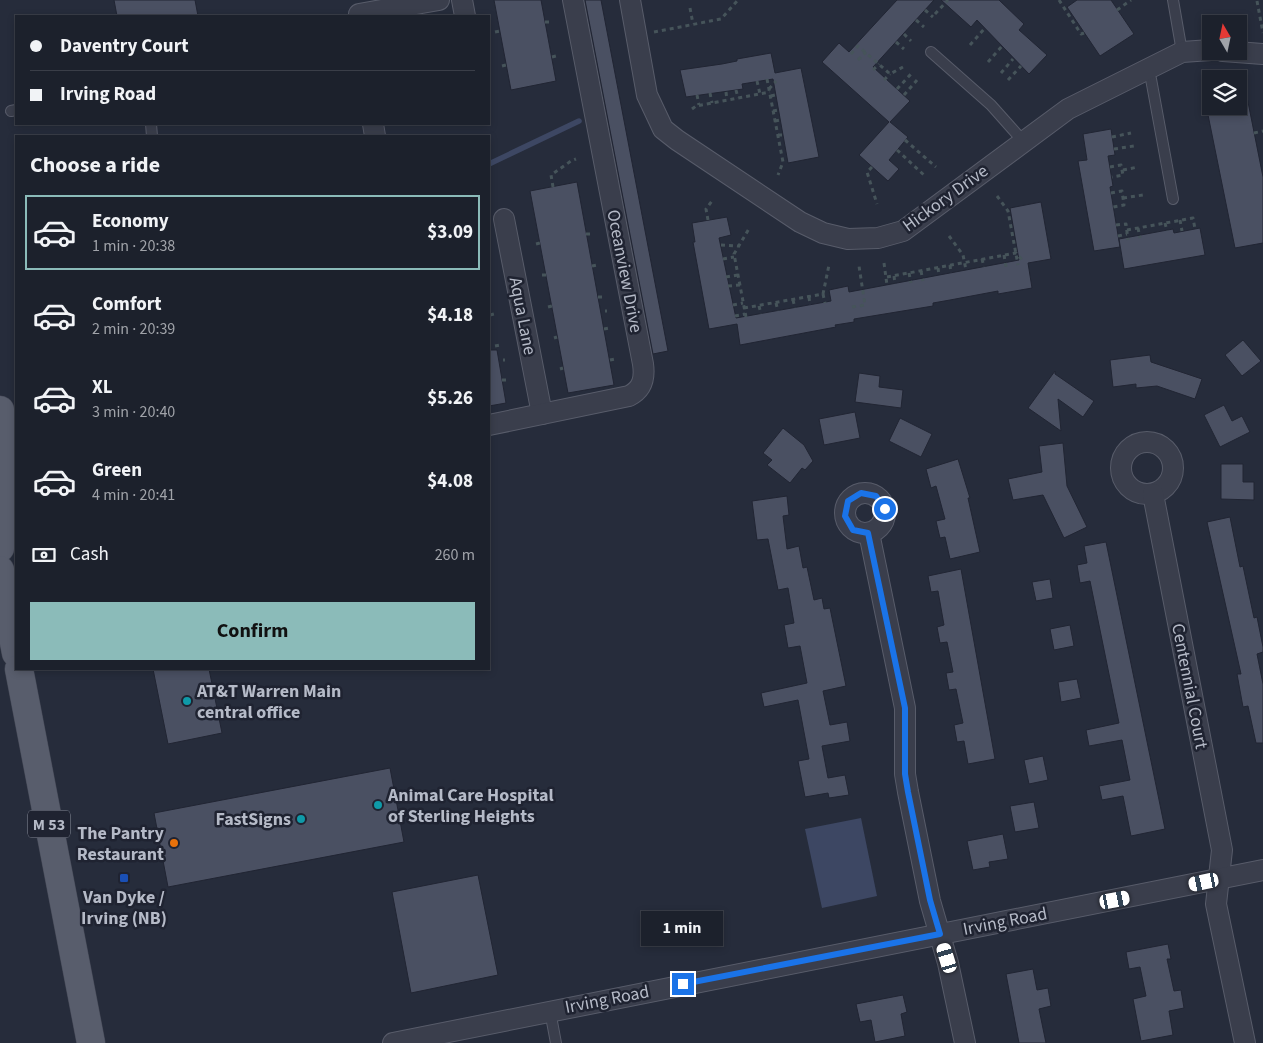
<!DOCTYPE html>
<html lang="en">
<head>
<meta charset="utf-8">
<style>
  body { margin:0; font-family:"Source Sans 3",sans-serif; background:#252934; color:#f1f3f6; height:100vh; display:flex; flex-direction:column; font-size:19px; white-space:nowrap }
  * { box-sizing:border-box; margin:0 }
  p { font-size:16px; color:#a0a3a9 }
  .icon { flex:none; width:28px; height:28px; fill:none; stroke:currentColor; stroke-width:2; stroke-linecap:round; stroke-linejoin:round }
  .map { position:relative; flex:1; overflow:hidden }
  .drawer { position:absolute; left:15px; top:135px; width:475px; height:535px; display:flex; flex-direction:column; background:#1c212c; border-radius:0px; box-shadow:0 2px 8px #0003,0 0 0 1px #3a3e48 }
  .drawer>* { flex:none }
  .hud { position:absolute; left:15px; top:15px; width:475px; height:110px; border-radius:0px; box-shadow:0 2px 8px #0003,0 0 0 1px #3a3e48; display:grid; align-content:center; height:110px; padding:0 15px; background:#1c212c }
  .needle { width:32px; rotate:351deg }
  .controls { position:absolute; left:1202px; top:15px; display:grid; gap:10px }
  .controls a { display:grid; place-items:center; width:45px; height:45px; border-radius:0px; background:#1c212c; box-shadow:0 2px 8px #0003,0 0 0 1px #3a3e48; font-size:25px }
  .end { position:absolute; width:22px; height:22px; margin:-11px; border:6px solid #1a73e8; background:#fff; box-shadow:0 0 0 2px #fff }
  .from { border-radius:50% }
  .bubble { position:absolute; height:35px; border-radius:0px; background:#1c212c; box-shadow:0 2px 8px #0003,0 0 0 1px #3a3e48; font-size:16px; font-weight:700; line-height:35px; text-align:center }
  .car { position:absolute; width:15px; height:30px; margin:-15px -8px; border-radius:6px; box-shadow:0 0 4px 1px #0007; background:linear-gradient(#fff 24%,#345 0 40%,#fff 0 76%,#345 0 86%,#fff 0) }
  .hud b { display:flex; align-items:center; gap:18px; height:48px; font-size:19px }
  .hud b+b { border-top:1px solid #3a3e48 }
  .hud i { width:12px; height:12px; background:#f1f3f6 }
  ul { padding:0; list-style:none }
  li { display:flex; align-items:center; gap:15px; height:75px; margin:0 10px 8px; padding:0 5px; border:2px solid transparent; border-radius:0px }
  li div { flex:1 }
  li b { display:block; font-size:19px }
  li em { font-style:normal; font-weight:700 }
  li.on { border-color:#8bbbb9 }
  li>.icon { width:45px; height:45px; stroke-width:1.5 }
  h2 { padding:0 15px; font-size:22px; line-height:60px }
  .pay { display:flex; align-items:center; gap:12px; height:55px; padding:0 15px; font-size:19px }
  .pay p { margin-inline-start:auto }
  .button { display:flex; gap:10px; margin-top:auto; padding:10px 15px }
  .button a { flex:1; height:58px; border-radius:0px; background:#8bbbb9; color:#111; font-size:20px; font-weight:700; line-height:58px; text-align:center }
  .map>svg:first-child { display:block }
  .water { fill:#3d4763 }
  .lines { fill:none; stroke-linecap:round; stroke-linejoin:round }
  .stream { stroke:#3d4763; stroke-width:5.5 }
  .building { fill:#4a5062; stroke:#212533 }
  .service-casing { stroke:#585c6a; stroke-width:12 }
  .minor-casing { stroke:#585c6a; stroke-width:22 }
  .primary-casing { stroke:#434755; stroke-width:29 }
  .path { stroke:#46545a; stroke-width:3; stroke-dasharray:4 4; stroke-linecap:butt }
  .service { stroke:#3a3e4c; stroke-width:10 }
  .minor { stroke:#3a3e4c; stroke-width:20 }
  .primary { stroke:#585d6c; stroke-width:28 }
  .route { stroke:#1a73e8; stroke-width:6 }
  .culture-dot { fill:#0f9aa8; stroke:#1f2331; stroke-width:2 }
  .food-dot { fill:#e8710a; stroke:#1f2331; stroke-width:2 }
  .transit-dot { fill:#1a4fb4; stroke:#1f2331; stroke-width:2 }
  .labels { text-anchor:middle; stroke-width:5; stroke-linejoin:round; paint-order:stroke }
  .shield { fill:#1f2331; stroke:#888d9a; stroke-width:1 }
  .shield-label { font-size:16px; font-weight:bold; fill:#b5bac7 }
  .street-label { font-size:18px; fill:#b5bac7; stroke:#1f2331 }
  .poi-label { font-size:18px; font-weight:bold; fill:#b5bac7; stroke:#1f2331; text-anchor:start }
</style>
</head>
<body>
<div class="map">
<svg width="1263" height="1043" viewBox="0 0 1263 1043">
  <rect width="100%" height="100%" fill="#262c3b"/>
  <path class="water" d="M861 818 877 896 822 908 805 829Z"/>
  <g class="lines">
    <path class="stream" d="M489 164 579 121"/>
  </g>
  <g class="building">
    <path d="M114 0H195L198 16H117Z"/>
    <path d="M494 0H541L556 81 511 90Z"/>
    <path d="M585 0H601L668 351 653 354Z"/>
    <path d="M897 0H934L873 67 910 101 890 122 908 137 889 160 899 169 888 181 859 155 889 122 822 62 839 43 849 52Z"/>
    <path d="M941 0H999L1024 24 1019 30 1047 55 1029 74 977 20 971 27Z"/>
    <path d="M1077 0H1111L1134 34 1100 56 1067 7Z"/>
    <path d="M771 53 775 73 801 68 819 157 788 163 773 79 742 84 743 89 686 97 680 70 722 64 737 61V59Z"/>
    <path d="M1247 97 1263 177V243L1235 248 1206 105 1239 106V99Z"/>
    <path d="M1111 129 1115 155 1108 156 1113 186 1110 187 1120 247 1094 251 1078 161 1087 160 1083 134Z"/>
    <path d="M577 182 614 385 568 393 530 191Z"/>
    <path d="M1041 202 1051 259 1028 263 1032 288 998 294V291L950 300 933 303V306L854 319V322L835 325 836 327 740 345 737 324 709 329 693 242H695L692 223 727 217 731 235 719 238 736 318 831 301 829 290 848 286 849 292 1019 260 1010 208Z"/>
    <path d="M1200 228 1205 255 1124 269 1119 239 1173 229 1174 233Z"/>
    <path d="M1243 340 1261 361 1242 376 1225 355Z"/>
    <path d="M489 350H497L506 403 489 406Z"/>
    <path d="M1150 355 1151 362 1202 379 1195 399 1157 386 1136 388V384L1113 387 1110 360Z"/>
    <path d="M1055 371V374L1094 401 1083 417 1058 399 1061 431 1028 408Z"/>
    <path d="M859 373 880 376 879 387 903 390 901 408 855 402Z"/>
    <path d="M1224 405 1232 421 1242 416 1250 432 1220 447 1204 415Z"/>
    <path d="M855 412 860 438 824 445 819 419Z"/>
    <path d="M900 418 932 434 921 457 889 441Z"/>
    <path d="M783 428 804 445 813 461 805 470 802 468 790 483 767 465 772 460 763 453Z"/>
    <path d="M1063 443 1067 486 1087 527 1064 538 1043 495 1013 500 1008 479 1042 472 1039 446Z"/>
    <path d="M958 459 970 498H968L980 552 950 559 945 537 940 538 936 521 945 519 936 486 931 488 926 469Z"/>
    <path d="M1221 464H1243V482H1254V500L1221 499Z"/>
    <path d="M787 496 789 515 783 516 787 549 799 546 803 568 807 567 814 600 822 598 824 609 830 608 846 686 823 691 830 725 847 722 850 741 822 746 828 778 845 775 849 795 829 798 828 793 805 797 798 761 809 759 798 700 764 707 761 693 807 683 800 646 788 648 784 625 794 623 788 588 778 590 768 539 757 540 752 501Z"/>
    <path d="M1230 517 1240 567 1243 566 1254 618 1257 617 1263 647V652L1257 654 1263 684V743H1256L1248 706 1243 707 1237 674H1241L1207 522Z"/>
    <path d="M1106 542 1165 829 1131 836 1123 796 1102 800 1099 786 1130 780 1122 740 1089 746 1086 730 1119 723 1090 581 1080 583 1077 565 1087 563 1084 546Z"/>
    <path d="M961 569 995 759 968 764 964 741 957 742 954 725 963 723 956 689 949 690 946 673 953 672 947 642 940 643 937 627 944 625 938 591 931 592 928 576Z"/>
    <path d="M1050 579 1053 598 1036 601 1032 582Z"/>
    <path d="M1070 625 1074 646 1054 650 1050 629Z"/>
    <path d="M153 669H209L222 733 168 744Z"/>
    <path d="M1077 679 1081 698 1061 702 1058 682Z"/>
    <path d="M1043 756 1048 780 1029 784 1024 760Z"/>
    <path d="M390 768 404 842 168 887 154 813Z"/>
    <path d="M1034 802 1039 828 1015 832 1010 806Z"/>
    <path d="M1003 834 1008 859 989 862 990 867 973 870 967 841Z"/>
    <path d="M478 875 498 975 411 993 392 892Z"/>
    <path d="M1168 944 1171 959H1167L1174 991 1181 990 1184 1008 1169 1011 1173 1035 1141 1041 1133 999 1146 996 1140 967 1129 969 1126 952Z"/>
    <path d="M1033 969 1037 990 1048 988 1051 1006 1039 1009 1046 1043H1019L1006 974Z"/>
    <path d="M903 995 907 1012 901 1014 905 1036 875 1042 871 1020 860 1022 856 1004Z"/>
  </g>
  <g class="lines">
    <defs>
      <g id="service">
        <path d="M1173 0 1182 52"/>
        <path d="M931 52 991 105 1023 141"/>
        <path d="M1146 69 1151 79 1173 199"/>
        <path d="M11 111 16 110"/>
        <path d="M151 124 152 136"/>
        <path d="M550 1011 556 1043"/>
      </g>
      <g id="minor">
        <path d="M462 0 465 16"/>
        <path d="M630 0 647 95 663 129 677 140 800 222 823 233 848 239 878 238 903 231 1068 109 1182 52 1211 50"/>
        <path d="M359 14 439 0"/>
        <path d="M1223 51 1263 54"/>
        <path d="M373 124 375 136"/>
        <path d="M504 219 542 414"/>
        <path d="M489 425 629 396C643 389 645 378 643 364L573 0"/>
        <circle cx="1147" cy="468" r="26"/>
        <circle cx="865" cy="513" r="20"/>
        <path d="M1153 494 1222 850 1216 904 1245 1043"/>
        <path d="M869 533 905 708V774L908 792 930 901 948 963 965 1043"/>
        <path d="M393 1043 1263 870"/>
      </g>
      <g id="primary">
        <path d="M0 410 10 475 0 548"/>
        <path d="M0 570 16 653"/>
        <path d="M19 669 91 1043"/>
      </g>
    </defs>
    <use href="#service" class="service-casing"/>
    <use href="#minor" class="minor-casing"/>
    <use href="#primary" class="primary-casing"/>
    <g class="path">
      <path d="M1059 0 1081 34 1084 33"/>
      <path d="M1257 1 1263 33"/>
      <path d="M690 8 693 24"/>
      <path d="M925 10 933 17"/>
      <path d="M1117 10 1131 0"/>
      <path d="M935 14 948 0"/>
      <path d="M916 20 924 27"/>
      <path d="M545 22H550"/>
      <path d="M495 32 500 31"/>
      <path d="M654 32 721 19 738 0"/>
      <path d="M904 34 911 41"/>
      <path d="M896 42 904 49"/>
      <path d="M970 45 985 28"/>
      <path d="M851 54 858 46 890 74 903 67"/>
      <path d="M552 57 556 56"/>
      <path d="M858 60 866 52"/>
      <path d="M988 62 1003 45"/>
      <path d="M502 66 506 65"/>
      <path d="M873 70 879 64"/>
      <path d="M1001 73 1013 59"/>
      <path d="M767 79 783 162 778 175"/>
      <path d="M884 80 890 74"/>
      <path d="M1008 80 1021 66"/>
      <path d="M757 81 760 94"/>
      <path d="M769 89 776 81"/>
      <path d="M897 89 911 74"/>
      <path d="M736 90 738 98"/>
      <path d="M726 92 727 100"/>
      <path d="M710 93 712 103"/>
      <path d="M697 95 699 105"/>
      <path d="M904 95 917 80"/>
      <path d="M771 96 779 94"/>
      <path d="M692 109 696 106 770 92"/>
      <path d="M773 111 779 110"/>
      <path d="M775 121 781 120"/>
      <path d="M1254 133 1263 131"/>
      <path d="M778 135H783"/>
      <path d="M1112 137 1131 133"/>
      <path d="M905 140 936 167"/>
      <path d="M1114 149 1134 146"/>
      <path d="M897 150 925 176"/>
      <path d="M872 167 867 172 877 204"/>
      <path d="M1110 167 1121 165 1123 175 1112 177"/>
      <path d="M1123 170 1138 167"/>
      <path d="M553 187 551 175 571 161 576 159"/>
      <path d="M1111 193 1122 191 1124 205 1113 207"/>
      <path d="M997 196 1008 211 1018 265"/>
      <path d="M1123 198 1143 195"/>
      <path d="M708 220 706 209 712 201"/>
      <path d="M1180 220 1182 231"/>
      <path d="M1165 223 1167 231"/>
      <path d="M1116 225 1126 224 1128 240"/>
      <path d="M1138 228 1140 238"/>
      <path d="M1127 230 1193 218 1195 229"/>
      <path d="M586 234H590"/>
      <path d="M949 236 963 255 966 270"/>
      <path d="M1118 236 1127 234"/>
      <path d="M536 244 540 243"/>
      <path d="M721 245 738 246"/>
      <path d="M1004 255 1006 267"/>
      <path d="M723 259 734 257"/>
      <path d="M982 259 984 267"/>
      <path d="M884 263 887 285"/>
      <path d="M950 265 951 273"/>
      <path d="M592 266 597 265"/>
      <path d="M938 268 939 275"/>
      <path d="M921 271 923 281"/>
      <path d="M909 273 911 283"/>
      <path d="M542 275H546"/>
      <path d="M894 276 895 284"/>
      <path d="M726 277 738 275"/>
      <path d="M887 277 1016 253 1023 261"/>
      <path d="M728 286 740 285"/>
      <path d="M823 294 825 303"/>
      <path d="M598 297H603"/>
      <path d="M809 297 810 305"/>
      <path d="M793 300 795 308"/>
      <path d="M776 303 778 311"/>
      <path d="M733 305 743 303"/>
      <path d="M759 306 761 314"/>
      <path d="M548 307 552 306"/>
      <path d="M852 307 865 305 859 266"/>
      <path d="M744 308 823 294 829 265"/>
      <path d="M605 311H607"/>
      <path d="M490 315 494 314"/>
      <path d="M735 316 745 314"/>
      <path d="M746 317 734 254 750 227"/>
      <path d="M604 329 609 328"/>
      <path d="M554 338 557 337"/>
      <path d="M495 346 500 345"/>
      <path d="M503 360H505"/>
      <path d="M610 360 615 359"/>
      <path d="M560 369 563 368"/>
      <path d="M502 380H507"/>
    </g>
    <use href="#service" class="service"/>
    <use href="#minor" class="minor"/>
    <use href="#primary" class="primary"/>
  </g>
  <g class="lines">
    <path class="route" d="M683 984 940 934 930 900 908 792 905 774V708L868 533 853 530 845 516 848 501 861 493 876 496 885 509"/>
  </g>
  <g class="culture-dot">
    <circle cx="187" cy="701" r="5"/>
    <circle cx="378" cy="805" r="5"/>
    <circle cx="301" cy="819" r="5"/>
  </g>
  <circle class="food-dot" cx="174" cy="843" r="5"/>
  <rect class="transit-dot" x="119" y="873" width="10" height="10" rx="2.5"/>
  <g class="labels">
    <rect class="shield" x="28" y="810.5" width="42" height="27" rx="4"/>
    <g class="shield-label">
      <text x="49" y="830">M 53</text>
    </g>
    <g class="street-label">
      <text transform="translate(945 198) rotate(-36)" y="6">Hickory Drive</text>
      <text transform="translate(625 271) rotate(79)" y="6">Oceanview Drive</text>
      <text transform="translate(523 316) rotate(79)" y="6">Aqua Lane</text>
      <text transform="translate(1190 686) rotate(79)" y="6">Centennial Court</text>
      <text transform="translate(1005 921) rotate(-11)" y="6">Irving Road</text>
      <text transform="translate(607 999) rotate(-11)" y="6">Irving Road</text>
    </g>
    <g class="poi-label">
      <text x="197" y="697">AT&amp;T Warren Main<tspan x="197" dy="21">central office</tspan></text>
      <text x="388" y="801">Animal Care Hospital<tspan x="388" dy="21">of Sterling Heights</tspan></text>
      <text x="291" y="825" text-anchor="end">FastSigns</text>
      <text x="164" y="839" text-anchor="end">The Pantry<tspan x="164" dy="21">Restaurant</tspan></text>
      <text x="124" y="903" text-anchor="middle">Van Dyke /<tspan x="124" dy="21">Irving (NB)</tspan></text>
    </g>
  </g>
</svg>
<div class="controls">
<a><svg class="needle" viewBox="-14 -14 28 28"><path d="M0-13l5 13h-10z" fill="#e53935"/><path d="M0 13l5-13h-10z" fill="#a0a3a9"/></svg></a>
<a><svg class="icon" aria-label="layers" viewBox="0 0 24 24"><path d="M12 4l9 5-9 5-9-5zM3 14l9 5 9-5"/></svg></a>
</div>
<i class="end from" style="left:885px;top:509px"></i>
<i class="end" style="left:683px;top:984px"></i>
<div class="bubble" style="left:641px;top:911px;width:82px">1 min</div>
<i class="car" style="left:1204px;top:882px;rotate:258deg"></i>
<i class="car" style="left:1115px;top:900px;rotate:79deg"></i>
<i class="car" style="left:947px;top:958px;rotate:343deg"></i>
<div class="hud">
<b><i class="from"></i>Daventry Court</b>
<b><i></i>Irving Road</b>
</div>
<section class="drawer">
<h2>Choose a ride</h2>
<ul>
<li class="on"><svg class="icon" aria-label="car" viewBox="0 0 24 24"><path d="M5 17H2v-5l4-1 3-4h7l3 4 3 1v5h-3M9 17h6M6 11h13"/><circle cx="7" cy="17" r="2"/><circle cx="17" cy="17" r="2"/></svg><div><b>Economy</b><p>1 min · 20:38</p></div><em>$3.09</em></li>
<li><svg class="icon" aria-label="car" viewBox="0 0 24 24"><path d="M5 17H2v-5l4-1 3-4h7l3 4 3 1v5h-3M9 17h6M6 11h13"/><circle cx="7" cy="17" r="2"/><circle cx="17" cy="17" r="2"/></svg><div><b>Comfort</b><p>2 min · 20:39</p></div><em>$4.18</em></li>
<li><svg class="icon" aria-label="car" viewBox="0 0 24 24"><path d="M5 17H2v-5l4-1 3-4h7l3 4 3 1v5h-3M9 17h6M6 11h13"/><circle cx="7" cy="17" r="2"/><circle cx="17" cy="17" r="2"/></svg><div><b>XL</b><p>3 min · 20:40</p></div><em>$5.26</em></li>
<li><svg class="icon" aria-label="car" viewBox="0 0 24 24"><path d="M5 17H2v-5l4-1 3-4h7l3 4 3 1v5h-3M9 17h6M6 11h13"/><circle cx="7" cy="17" r="2"/><circle cx="17" cy="17" r="2"/></svg><div><b>Green</b><p>4 min · 20:41</p></div><em>$4.08</em></li>
</ul>
<div class="pay"><svg class="icon" aria-label="cash" viewBox="0 0 24 24"><path d="M3 7h18v10H3z"/><circle cx="12" cy="12" r="2"/></svg>Cash<p>260 m</p></div>
<div class="button"><a>Confirm</a></div>
</section>
</div>
</body>
</html>
